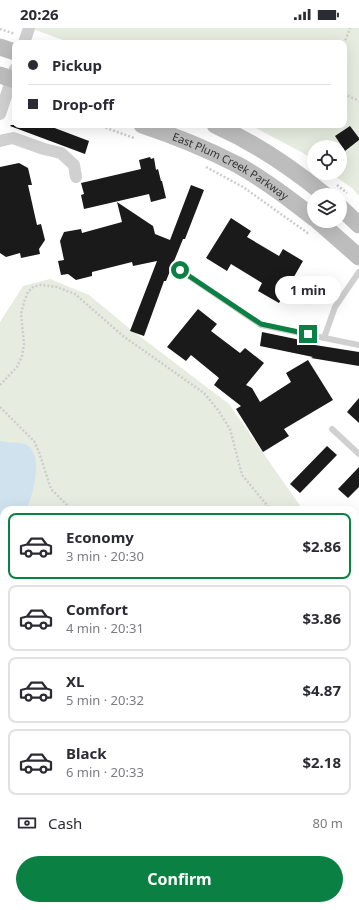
<!DOCTYPE html>
<html lang="en">
<head>
<meta charset="utf-8">
<style>
  body { margin:0; font-family:"Noto Sans",sans-serif; background:#f2f2f3; color:#2b2b33; height:100vh; display:flex; flex-direction:column; font-size:15px; white-space:nowrap }
  * { box-sizing:border-box; margin:0 }
  p { font-size:13px; color:#7c7c81 }
  .icon { flex:none; width:22px; height:22px; fill:none; stroke:currentColor; stroke-width:2; stroke-linecap:round; stroke-linejoin:round }
  .map { position:relative; flex:1; overflow:hidden }
  .side { position:absolute; left:0px; top:478px; width:359px; height:404px; display:flex; flex-direction:column; background:#fff; border-radius:12px 12px 0 0; box-shadow:0 4px 16px #0002 }
  .side>* { flex:none }
  .guide { position:absolute; left:12px; top:12px; width:335px; height:88px; border-radius:8px; box-shadow:0 4px 16px #0002; display:grid; align-content:center; height:88px; padding:0 16px; background:#fff }
  .tools { position:absolute; left:307px; top:112px; display:grid; gap:8px }
  .tools a { display:grid; place-items:center; width:40px; height:40px; border-radius:50%; background:#fff; box-shadow:0 4px 16px #0002; font-size:20px }
  .end { position:absolute; width:18px; height:18px; margin:-9px; border:5px solid #0b8043; background:#fff; box-shadow:0 0 0 2px #fff }
  .from { border-radius:50% }
  .bubble { position:absolute; height:28px; border-radius:14px; background:#fff; box-shadow:0 4px 16px #0002; font-size:13px; font-weight:700; line-height:28px; text-align:center }
  .guide b { display:flex; align-items:center; gap:14px; height:38px; font-size:15px }
  .guide b+b { border-top:1px solid #e1e1e2 }
  .guide i { width:10px; height:10px; background:#2b2b33 }
  ul { padding:7px 0 0; list-style:none }
  li { display:flex; align-items:center; gap:12px; height:66px; margin:0 8px 6px; padding:0 8px; border:2px solid #e1e1e2; border-radius:8px }
  li div { flex:1 }
  li b { display:block; font-size:15px }
  li em { font-style:normal; font-weight:700 }
  li.current { border-color:#0b8043 }
  li>.icon { width:36px; height:36px; stroke-width:1.5 }
  .pay { display:flex; align-items:center; gap:10px; height:44px; padding:0 16px; font-size:15px }
  .pay p { margin-inline-start:auto }
  .action { display:flex; gap:8px; margin-top:auto; padding:8px 16px }
  .action a { flex:1; height:46px; border-radius:24px; background:#0b8043; color:#fff; font-size:16px; font-weight:700; line-height:46px; text-align:center }
  .status { display:flex; justify-content:space-between; align-items:center; height:28px; padding:0 20px; background:#fff; direction:ltr }
  .status svg { height:11px; fill:currentColor }
  .map>svg:first-child { display:block }
  .green { fill:#e6ecdf }
  .water { fill:#cfe2ee }
  .building { fill:#1a1a1a }
  .lines { fill:none; stroke-linecap:round; stroke-linejoin:round }
  .path { stroke:#cdcdcd; stroke-width:2.5; stroke-dasharray:2 2; stroke-linecap:butt }
  .lane { stroke:#d0d0d0; stroke-width:6 }
  .street { stroke:#d0d0d0; stroke-width:12 }
  .secondary { stroke:#bdbdbd; stroke-width:17 }
  .route { stroke:#0b8043; stroke-width:5 }
  .labels { text-anchor:middle; stroke-width:4; stroke-linejoin:round; paint-order:stroke }
  .street-label { font-size:11px; fill:#333; stroke:#fff }
</style>
</head>
<body>
<div class="status"><b>20:26</b><svg viewBox="0 0 49 12"><path d="M0 12V9h3v3zM5 12V6h3v6zM10 12V3h3v9zM15 12V0h3v12zM26 1h20v11H26zM47 4h2v5h-2z"/></svg></div>
<div class="map">
<svg width="359" height="882" viewBox="0 0 359 882">
  <rect width="100%" height="100%" fill="#fff"/>
  <g class="green">
    <path d="M30 0H359V168L352 160 330 145H340V119H314V133L303 125 250 97H344V15H71Z"/>
    <path d="M50 251 89 267 129 300 229 376 303 482H4V721L0 728V294L23 258Z"/>
    <path d="M355 548 359 552V780L355 778Z"/>
  </g>
  <path class="water" d="M0 413C8 415 19 414 25 416 45 424 33 468 26 482H4V528L0 535Z"/>
  <g class="building">
    <path d="M11 97H53L52 99 89 113 85 126 10 98Z"/>
    <path d="M350 98 359 110V112L345 123 335 108Z"/>
    <path d="M150 129 151 131 154 130 156 142 158 141 161 153H162L166 170 151 174 149 166 84 181 81 167 84 166 81 155 141 141 139 132Z"/>
    <path d="M19 135 28 140 32 157H28L37 197 41 196 45 212 39 221 40 226 21 230 20 225 6 229 0 225V139Z"/>
    <path d="M191 157 204 162 185 211H183L166 253H164L144 308 130 303 157 233 133 238 132 234 92 244V248L76 252 68 246 61 247 58 233 64 232 60 213 64 204 81 201 82 205 122 194 117 174 153 198 155 206 170 212Z"/>
    <path d="M231 190 251 203 247 209 279 228 283 221 303 233 279 275 258 263 262 255 231 236 227 243 206 230Z"/>
    <path d="M198 281 217 296 211 303 240 325 245 320 264 335 246 357 252 360 260 374 291 354 286 345 308 332 333 372 284 401 289 408 263 424 236 381 241 378 214 357 219 350 191 327 186 333 167 319Z"/>
    <path d="M262 304 315 315V317L359 324V338L311 330 313 329 260 318Z"/>
    <path d="M359 370V395L347 384Z"/>
    <path d="M327 418 337 427 300 465 290 456Z"/>
    <path d="M359 439V459L348 470 338 461Z"/>
  </g>
  <g class="lines">
    <g class="path">
      <path d="M0 1 15 6"/>
      <path d="M344 16 350 0"/>
      <path d="M344 66 359 73"/>
      <path d="M98 97 134 110"/>
      <path d="M206 139 243 159 309 206"/>
      <path d="M337 157 347 165"/>
      <path d="M0 357 17 339 22 328 24 316 21 286 24 274 28 264 33 259 41 257 57 259 75 266 123 308 204 365 218 382 230 401 242 447 271 482"/>
      <path d="M0 379 34 413 39 424 51 461 72 482"/>
      <path d="M355 569 359 573"/>
      <path d="M4 626 2 640 4 648"/>
      <path d="M0 706 4 700"/>
    </g>
    <g class="lane">
      <path d="M180 242 261 297 359 317"/>
      <path d="M324 310 335 279 359 244"/>
      <path d="M332 401 359 426"/>
    </g>
    <g class="street">
      <path d="M24 15 29 0"/>
      <path d="M0 86 15 41"/>
      <path d="M0 113 13 110 44 121 61 125 74 137 76 149"/>
      <path d="M355 873 359 875"/>
      <path d="M5 882 8 878"/>
      <path d="M233 882 237 878"/>
    </g>
    <g class="secondary">
      <path d="M0 19 15 24"/>
      <path d="M0 47 15 52"/>
      <path id="s1" d="M142 97C175 108 207 121 238 137 265 152 290 171 314 190"/>
      <path d="M215 97C255 115 292 140 325 167"/>
      <path d="M340 179 359 197"/>
      <path d="M318 193 359 229"/>
    </g>
  </g>
  <g class="lines">
    <path class="route" d="M180 242 261 296 308 306"/>
  </g>
  <g class="labels">
    <g class="street-label">
      <text dy="4" stroke="none"><textPath href="#s1" startOffset="98">East Plum Creek Parkway</textPath></text>
    </g>
  </g>
</svg>
<div class="tools">
<a><svg class="icon" aria-label="locate" viewBox="0 0 24 24"><circle cx="12" cy="12" r="6"/><path d="M12 2v4M12 18v4M2 12h4M18 12h4"/></svg></a>
<a><svg class="icon" aria-label="layers" viewBox="0 0 24 24"><path d="M12 4l9 5-9 5-9-5zM3 14l9 5 9-5"/></svg></a>
</div>
<i class="end from" style="left:180px;top:242px"></i>
<i class="end" style="left:308px;top:306px"></i>
<div class="bubble" style="left:275px;top:248px;width:66px">1 min</div>
<div class="guide">
<b><i class="from"></i>Pickup</b>
<b><i></i>Drop-off</b>
</div>
<section class="side">
<ul>
<li class="current"><svg class="icon" aria-label="car" viewBox="0 0 24 24"><path d="M5 17H2v-5l4-1 3-4h7l3 4 3 1v5h-3M9 17h6M6 11h13"/><circle cx="7" cy="17" r="2"/><circle cx="17" cy="17" r="2"/></svg><div><b>Economy</b><p>3 min · 20:30</p></div><em>$2.86</em></li>
<li><svg class="icon" aria-label="car" viewBox="0 0 24 24"><path d="M5 17H2v-5l4-1 3-4h7l3 4 3 1v5h-3M9 17h6M6 11h13"/><circle cx="7" cy="17" r="2"/><circle cx="17" cy="17" r="2"/></svg><div><b>Comfort</b><p>4 min · 20:31</p></div><em>$3.86</em></li>
<li><svg class="icon" aria-label="car" viewBox="0 0 24 24"><path d="M5 17H2v-5l4-1 3-4h7l3 4 3 1v5h-3M9 17h6M6 11h13"/><circle cx="7" cy="17" r="2"/><circle cx="17" cy="17" r="2"/></svg><div><b>XL</b><p>5 min · 20:32</p></div><em>$4.87</em></li>
<li><svg class="icon" aria-label="car" viewBox="0 0 24 24"><path d="M5 17H2v-5l4-1 3-4h7l3 4 3 1v5h-3M9 17h6M6 11h13"/><circle cx="7" cy="17" r="2"/><circle cx="17" cy="17" r="2"/></svg><div><b>Black</b><p>6 min · 20:33</p></div><em>$2.18</em></li>
</ul>
<div class="pay"><svg class="icon" aria-label="cash" viewBox="0 0 24 24"><path d="M3 7h18v10H3z"/><circle cx="12" cy="12" r="2"/></svg>Cash<p>80 m</p></div>
<div class="action"><a>Confirm</a></div>
</section>
</div>
</body>
</html>
